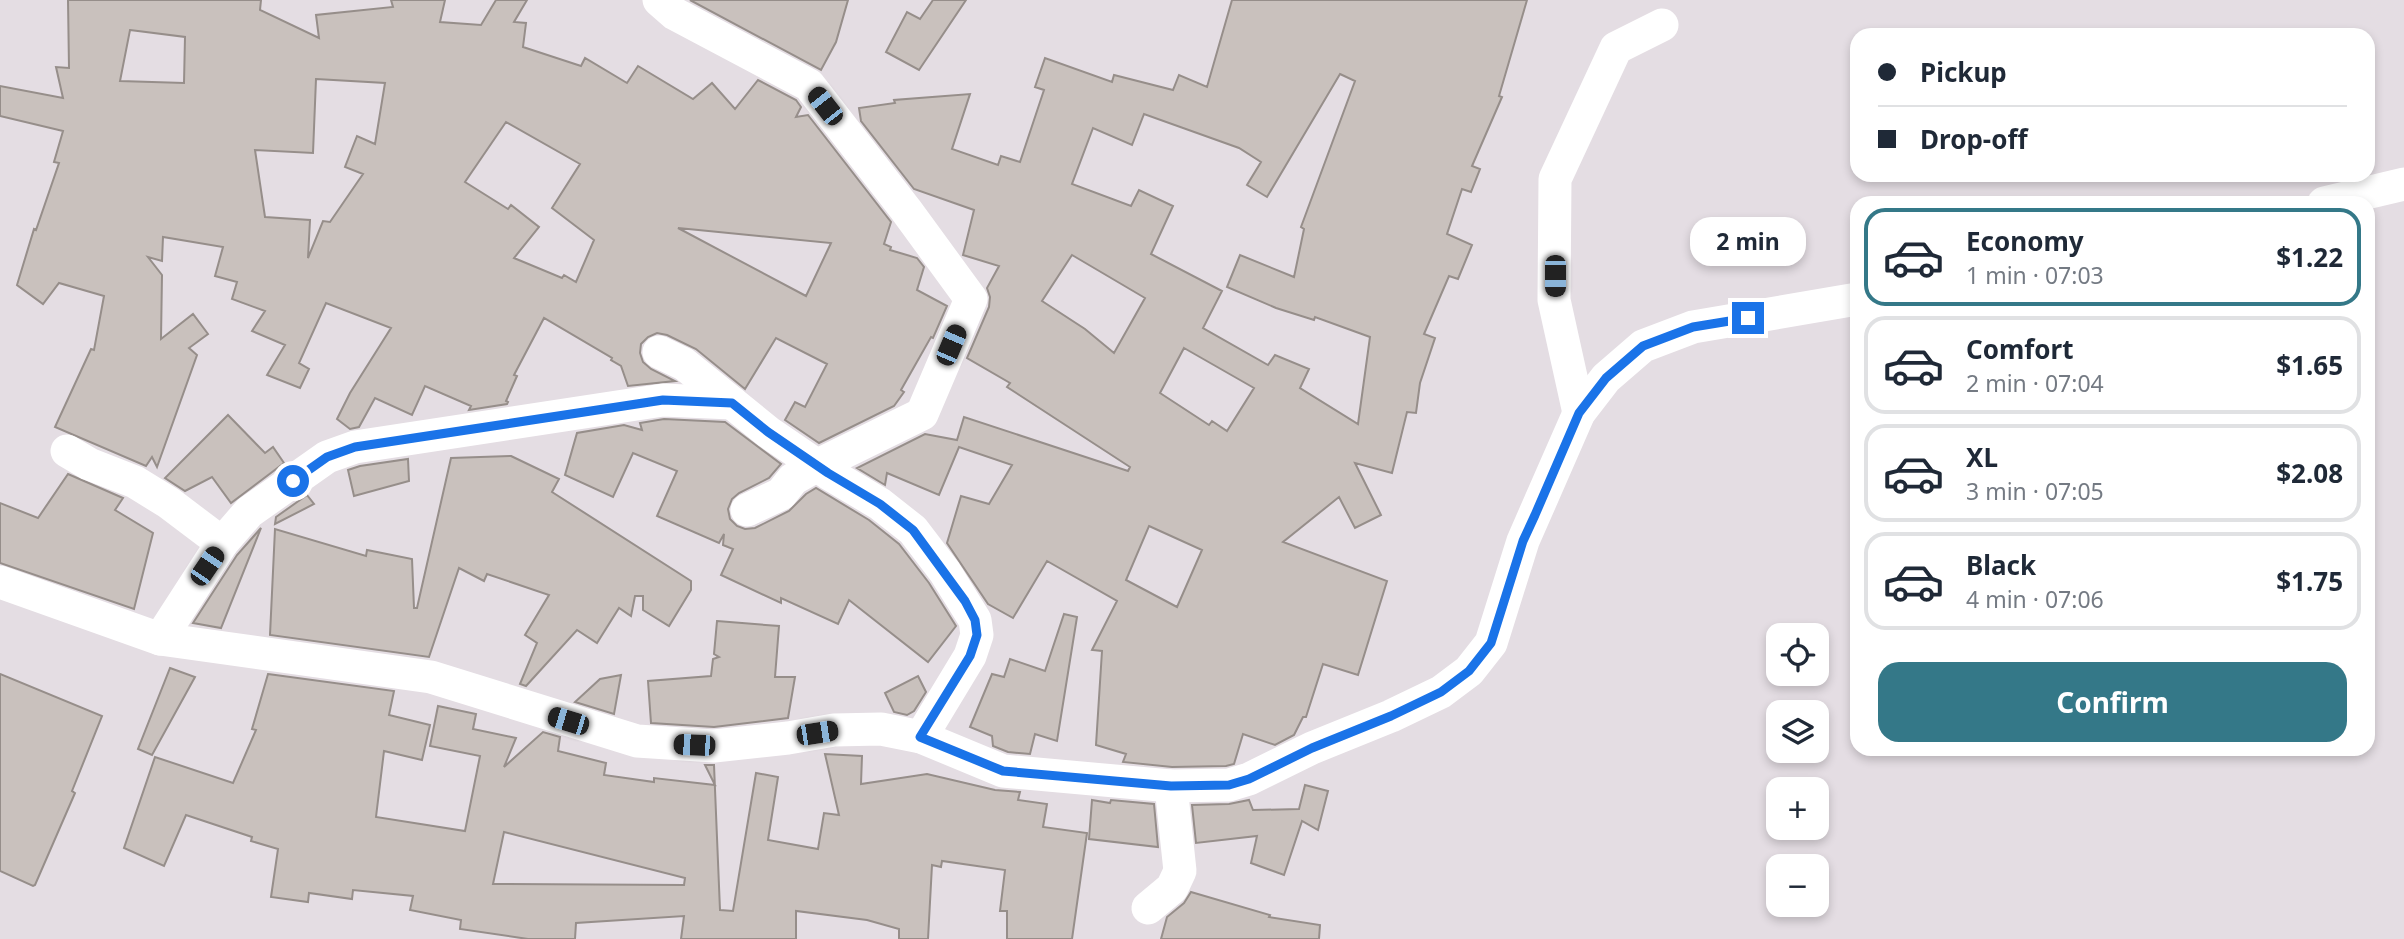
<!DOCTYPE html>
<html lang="en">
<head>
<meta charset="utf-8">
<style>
  body { margin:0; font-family:"Noto Sans",sans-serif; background:#f6f6f7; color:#1f2937; height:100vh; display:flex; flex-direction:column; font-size:26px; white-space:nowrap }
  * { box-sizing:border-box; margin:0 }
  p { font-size:23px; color:#747a83 }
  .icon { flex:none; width:38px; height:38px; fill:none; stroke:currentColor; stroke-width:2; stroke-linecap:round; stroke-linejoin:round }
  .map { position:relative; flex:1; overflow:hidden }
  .details { position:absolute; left:1850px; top:196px; width:525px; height:560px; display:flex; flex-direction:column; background:#fff; border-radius:21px; box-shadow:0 4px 10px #0003 }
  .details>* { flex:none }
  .hud { position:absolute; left:1850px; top:28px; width:525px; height:154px; border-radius:21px; box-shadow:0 4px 10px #0003; display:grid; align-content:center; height:154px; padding:0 28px; background:#fff }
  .buttons { position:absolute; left:1766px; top:623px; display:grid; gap:14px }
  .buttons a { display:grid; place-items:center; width:63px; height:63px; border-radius:14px; background:#fff; box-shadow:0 4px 10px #0003; font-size:35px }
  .end { position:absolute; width:32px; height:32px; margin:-16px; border:9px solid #1a73e8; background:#fff; box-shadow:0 0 0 4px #fff }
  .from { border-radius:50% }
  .bubble { position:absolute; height:49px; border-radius:21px; background:#fff; box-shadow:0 4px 10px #0003; font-size:23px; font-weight:700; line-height:49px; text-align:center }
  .car { position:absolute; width:21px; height:42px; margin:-21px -10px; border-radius:9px; box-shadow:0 0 5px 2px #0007; background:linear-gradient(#222 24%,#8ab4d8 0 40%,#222 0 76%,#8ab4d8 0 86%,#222 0) }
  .hud b { display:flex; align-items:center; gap:24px; height:66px; font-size:26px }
  .hud b+b { border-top:2px solid #e0e1e3 }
  .hud i { width:18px; height:18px; background:#1f2937 }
  ul { padding:12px 0 0; list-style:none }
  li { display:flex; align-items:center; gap:21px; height:98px; margin:0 14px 10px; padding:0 14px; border:4px solid #e0e1e3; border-radius:21px }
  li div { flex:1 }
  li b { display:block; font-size:26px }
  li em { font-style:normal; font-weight:700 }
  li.active { border-color:#347888 }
  li>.icon { width:63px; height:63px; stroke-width:1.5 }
  .button { display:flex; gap:14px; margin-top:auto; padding:14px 28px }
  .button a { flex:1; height:80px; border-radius:21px; background:#347888; color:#fff; font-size:28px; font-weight:700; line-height:80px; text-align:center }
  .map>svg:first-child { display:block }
  .building { fill:#c9c1bd; stroke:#968e8a; stroke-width:2; fill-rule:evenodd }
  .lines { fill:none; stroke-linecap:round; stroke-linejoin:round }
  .street { stroke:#fff; stroke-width:33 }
  .route { stroke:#1a73e8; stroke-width:9 }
</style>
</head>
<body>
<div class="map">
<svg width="2404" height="939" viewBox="0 0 2404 939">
  <rect width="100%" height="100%" fill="#e4dde3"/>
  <g class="building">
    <path d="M68 0H261L260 10 319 38 316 15 393 7 391 0H445L440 22 481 25 496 0H527L514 22 526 23 523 47 581 66 585 58 627 83 638 66 693 99 712 83 735 109 758 80 796 100 801 107 796 117 808 115 891 222 884 244 891 247 890 250 917 258 924 267 917 290 947 306 933 338 931 337 901 390 904 392 894 406 819 443 785 420 795 402 805 407 827 364 776 338 745 389 696 349 667 335 657 333 648 337 641 344 640 353 643 362 651 369 675 381 628 386 621 366 611 360 612 358 544 318 514 375 517 376 506 401 508 402 507 404 469 410 471 406 425 386 412 415 375 398 359 427 350 429 337 419 350 393 391 328 326 303 299 363 309 369 300 388 267 375 285 345 252 331 265 311 232 299 237 282 215 276 223 247 163 237 162 261 148 257 162 275 161 339 193 314 208 334 189 348 197 355 157 467 152 457 146 466 55 427 91 349 94 350 104 296 59 283 43 304 17 285 34 229 36 230 59 163 54 162 63 131 0 116V86L63 98 56 67 69 68ZM130 30 185 37 184 83 120 81ZM316 79 385 83 375 144 357 136 345 167 363 174 330 222 323 221 308 258 310 220 265 217 255 150 313 153ZM506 122 580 164 552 208 594 240 576 282 564 275 562 278 514 258 539 227 511 205 508 209 465 182ZM678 228 831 243 806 296Z"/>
    <path d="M690 0H848L836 42 821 70Z"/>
    <path d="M933 0H966L919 70 886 52 907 12 920 19Z"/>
    <path d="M1232 0H1527L1499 96 1502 97 1472 166 1480 169 1471 192 1462 189 1447 234 1472 245 1458 279 1449 276 1424 334 1435 338 1420 383 1416 413 1407 412 1392 473 1355 463 1381 515 1355 528 1339 497 1283 542 1387 581 1358 675 1323 664 1306 717H1303L1294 735 1275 745 1243 734 1234 764 1226 766 1172 767 1123 762 1126 754 1096 745 1102 651 1092 650 1117 601 1047 561 1013 618 988 604 947 543 961 496 989 504 1012 465 959 447 939 495 887 473 885 485 857 468 925 434 957 440 964 417 1128 471 1130 467 1007 387 1010 383 967 358 989 307 990 297 987 288 999 266 963 255 974 210 914 189 861 121 859 108 895 103 894 100 970 94 952 149 998 165 1001 156 1020 162 1044 90 1035 87 1045 58 1112 82 1114 75 1173 90 1179 75 1207 87ZM1340 74 1355 81 1301 227 1304 229 1294 277 1240 255 1227 287 1276 308 1314 320 1315 317 1370 337 1358 424 1300 388 1309 369 1275 355 1268 365 1203 328 1222 291 1151 254 1173 206 1139 190 1131 206 1072 184 1093 128 1132 145 1144 114 1239 148 1261 162 1247 185 1267 197ZM1072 255 1145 298 1114 353 1085 329 1042 301ZM1184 348 1254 388 1227 431 1212 421 1209 425 1160 393ZM1149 526 1202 550 1177 607 1126 580Z"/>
    <path d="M228 415 265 453 273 447 284 463 231 503 212 477 185 491 165 478Z"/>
    <path d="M664 419 725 422 781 464 769 478 739 493 732 499 728 509 730 519 737 526 745 529 755 528 789 511 806 494 816 488 869 520 899 544 929 583 956 626 928 662 849 600 838 624 781 598V603L721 575 733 549 723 545 724 534 719 543 657 516 677 471 633 453 613 497 565 475 577 433 624 425 642 430 640 423Z"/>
    <path d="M511 456 559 479 552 492 691 581V590L669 626 643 610V596H635L631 616 619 608 597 643 577 630 526 686 520 684 537 643 525 635 549 595 487 574 484 581 459 568 429 657 270 635 275 529 366 556 367 550 412 559 414 608H417L451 458Z"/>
    <path d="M408 459 409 481 354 496 348 470 360 466Z"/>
    <path d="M68 474 123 498 115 510 153 533 134 609 0 563V503L38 518Z"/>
    <path d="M307 495 314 504 275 524 276 517Z"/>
    <path d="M261 528 221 628 193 623 237 555Z"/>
    <path d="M1064 614 1077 617 1057 741 1035 734 1030 754 1008 752 993 746 992 736 970 727 992 674 1004 677 1010 659 1045 671Z"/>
    <path d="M717 621 779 626 775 677H795L788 718 714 727 651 723 648 681 711 676 713 659 719 657 714 654Z"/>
    <path d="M170 668 195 677 152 755 138 749Z"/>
    <path d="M0 674 102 716 72 791 75 793 35 885 33 886 0 871Z"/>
    <path d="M268 674 394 691 389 715 430 725 422 760 384 751 376 817 465 831 480 756 430 746 438 706 476 714 473 729 516 738 504 767 543 732 560 737 558 751 606 763 604 775 654 782V778L715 785 705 765H714L720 910 733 911 756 773 778 777 768 840 818 849 824 813 839 815 825 754 862 756 861 784 927 774 995 790 1020 792 1018 800 1047 804 1043 827 1087 833 1072 939H1007V911H1000L1005 870 942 861 941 867 932 865 928 939H899V929L867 920 796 911V939H681L684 916 576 923 575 939H528L460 929 461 920 410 910 413 896 353 890 352 899 309 893 308 902 271 897 278 849 251 841 252 837 186 815 164 866 124 848 155 757 233 783 256 730 252 729ZM504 832 685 878 684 885 493 884Z"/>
    <path d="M621 675 614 714 575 702 600 679Z"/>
    <path d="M918 676 926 692 914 711 907 715 894 712 885 693Z"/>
    <path d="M1305 785 1328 791 1318 830 1302 821 1284 875 1251 863 1257 836 1196 843 1192 805 1229 804 1249 800 1253 810 1299 809Z"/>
    <path d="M1092 800 1110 803 1111 800 1154 804 1158 847 1089 839Z"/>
    <path d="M1191 892 1270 915 1269 917 1320 925 1319 939H1161L1167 917 1184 903Z"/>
  </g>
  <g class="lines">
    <g class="street">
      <path d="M659 0 675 14 809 85 906 210 971 299 922 414 816 466 793 479 781 494 747 510"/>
      <path d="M2324 203 2404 184"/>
      <path d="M659 352 684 364 768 432 828 473 880 504 913 530 945 572 975 620 977 635 970 656 921 737"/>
      <path d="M1579 413 1554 300 1555 179 1616 48 1662 25"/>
      <path d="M67 451 89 464 135 482 169 503 222 543"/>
      <path d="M0 582 160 639 431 677 637 741 714 746 788 738 834 730 881 729 921 737 1003 771 1171 786 1229 785 1249 779 1312 748 1391 716 1441 692 1469 671 1491 643 1523 541 1579 413 1606 378 1643 346 1693 327 1857 299"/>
      <path d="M160 639 222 543 249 512 327 457 355 447 663 400 732 403"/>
      <path d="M1148 908 1172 888 1180 871 1171 786"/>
    </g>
  </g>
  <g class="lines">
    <path class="route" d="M293 481 327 457 355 447 663 400 732 403 768 432 828 473 880 504 913 530 965 601 975 620 977 635 970 656 920 737 1003 771 1171 786 1229 785 1249 779 1312 748 1391 716 1441 692 1469 671 1491 643 1523 541 1535 515 1579 413 1606 378 1643 346 1693 327 1748 318"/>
  </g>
</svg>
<div class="buttons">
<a><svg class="icon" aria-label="locate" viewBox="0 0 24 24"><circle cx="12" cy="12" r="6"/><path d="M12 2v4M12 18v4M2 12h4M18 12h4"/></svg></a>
<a><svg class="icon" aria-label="layers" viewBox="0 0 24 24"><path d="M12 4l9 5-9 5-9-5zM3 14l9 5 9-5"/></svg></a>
<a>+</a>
<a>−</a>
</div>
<i class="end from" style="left:293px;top:481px"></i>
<i class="end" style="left:1748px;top:318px"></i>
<div class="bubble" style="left:1690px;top:217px;width:116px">2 min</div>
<i class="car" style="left:825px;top:106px;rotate:322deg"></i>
<i class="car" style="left:1555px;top:276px;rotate:180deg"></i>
<i class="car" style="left:951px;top:345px;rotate:23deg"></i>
<i class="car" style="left:207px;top:566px;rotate:34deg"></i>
<i class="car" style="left:568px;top:721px;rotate:287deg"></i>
<i class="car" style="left:817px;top:733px;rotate:81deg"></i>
<i class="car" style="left:694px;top:745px;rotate:272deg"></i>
<div class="hud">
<b><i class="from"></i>Pickup</b>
<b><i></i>Drop-off</b>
</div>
<section class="details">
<ul>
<li class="active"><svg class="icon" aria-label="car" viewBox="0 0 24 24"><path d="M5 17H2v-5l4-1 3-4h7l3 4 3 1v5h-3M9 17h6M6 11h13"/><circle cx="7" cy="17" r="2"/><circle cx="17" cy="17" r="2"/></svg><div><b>Economy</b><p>1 min · 07:03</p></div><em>$1.22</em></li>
<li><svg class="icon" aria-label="car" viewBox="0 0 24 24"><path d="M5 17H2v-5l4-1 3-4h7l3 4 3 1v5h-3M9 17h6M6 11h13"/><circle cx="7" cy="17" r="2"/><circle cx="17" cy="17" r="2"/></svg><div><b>Comfort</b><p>2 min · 07:04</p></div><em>$1.65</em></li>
<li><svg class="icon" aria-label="car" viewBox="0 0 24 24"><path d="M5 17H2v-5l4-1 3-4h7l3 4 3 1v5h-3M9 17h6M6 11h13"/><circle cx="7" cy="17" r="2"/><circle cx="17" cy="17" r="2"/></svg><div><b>XL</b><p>3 min · 07:05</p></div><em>$2.08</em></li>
<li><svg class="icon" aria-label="car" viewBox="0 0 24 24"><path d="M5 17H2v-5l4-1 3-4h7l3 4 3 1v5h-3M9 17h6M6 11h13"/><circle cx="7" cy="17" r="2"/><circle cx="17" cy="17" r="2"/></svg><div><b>Black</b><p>4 min · 07:06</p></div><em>$1.75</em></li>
</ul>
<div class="button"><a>Confirm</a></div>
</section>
</div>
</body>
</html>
